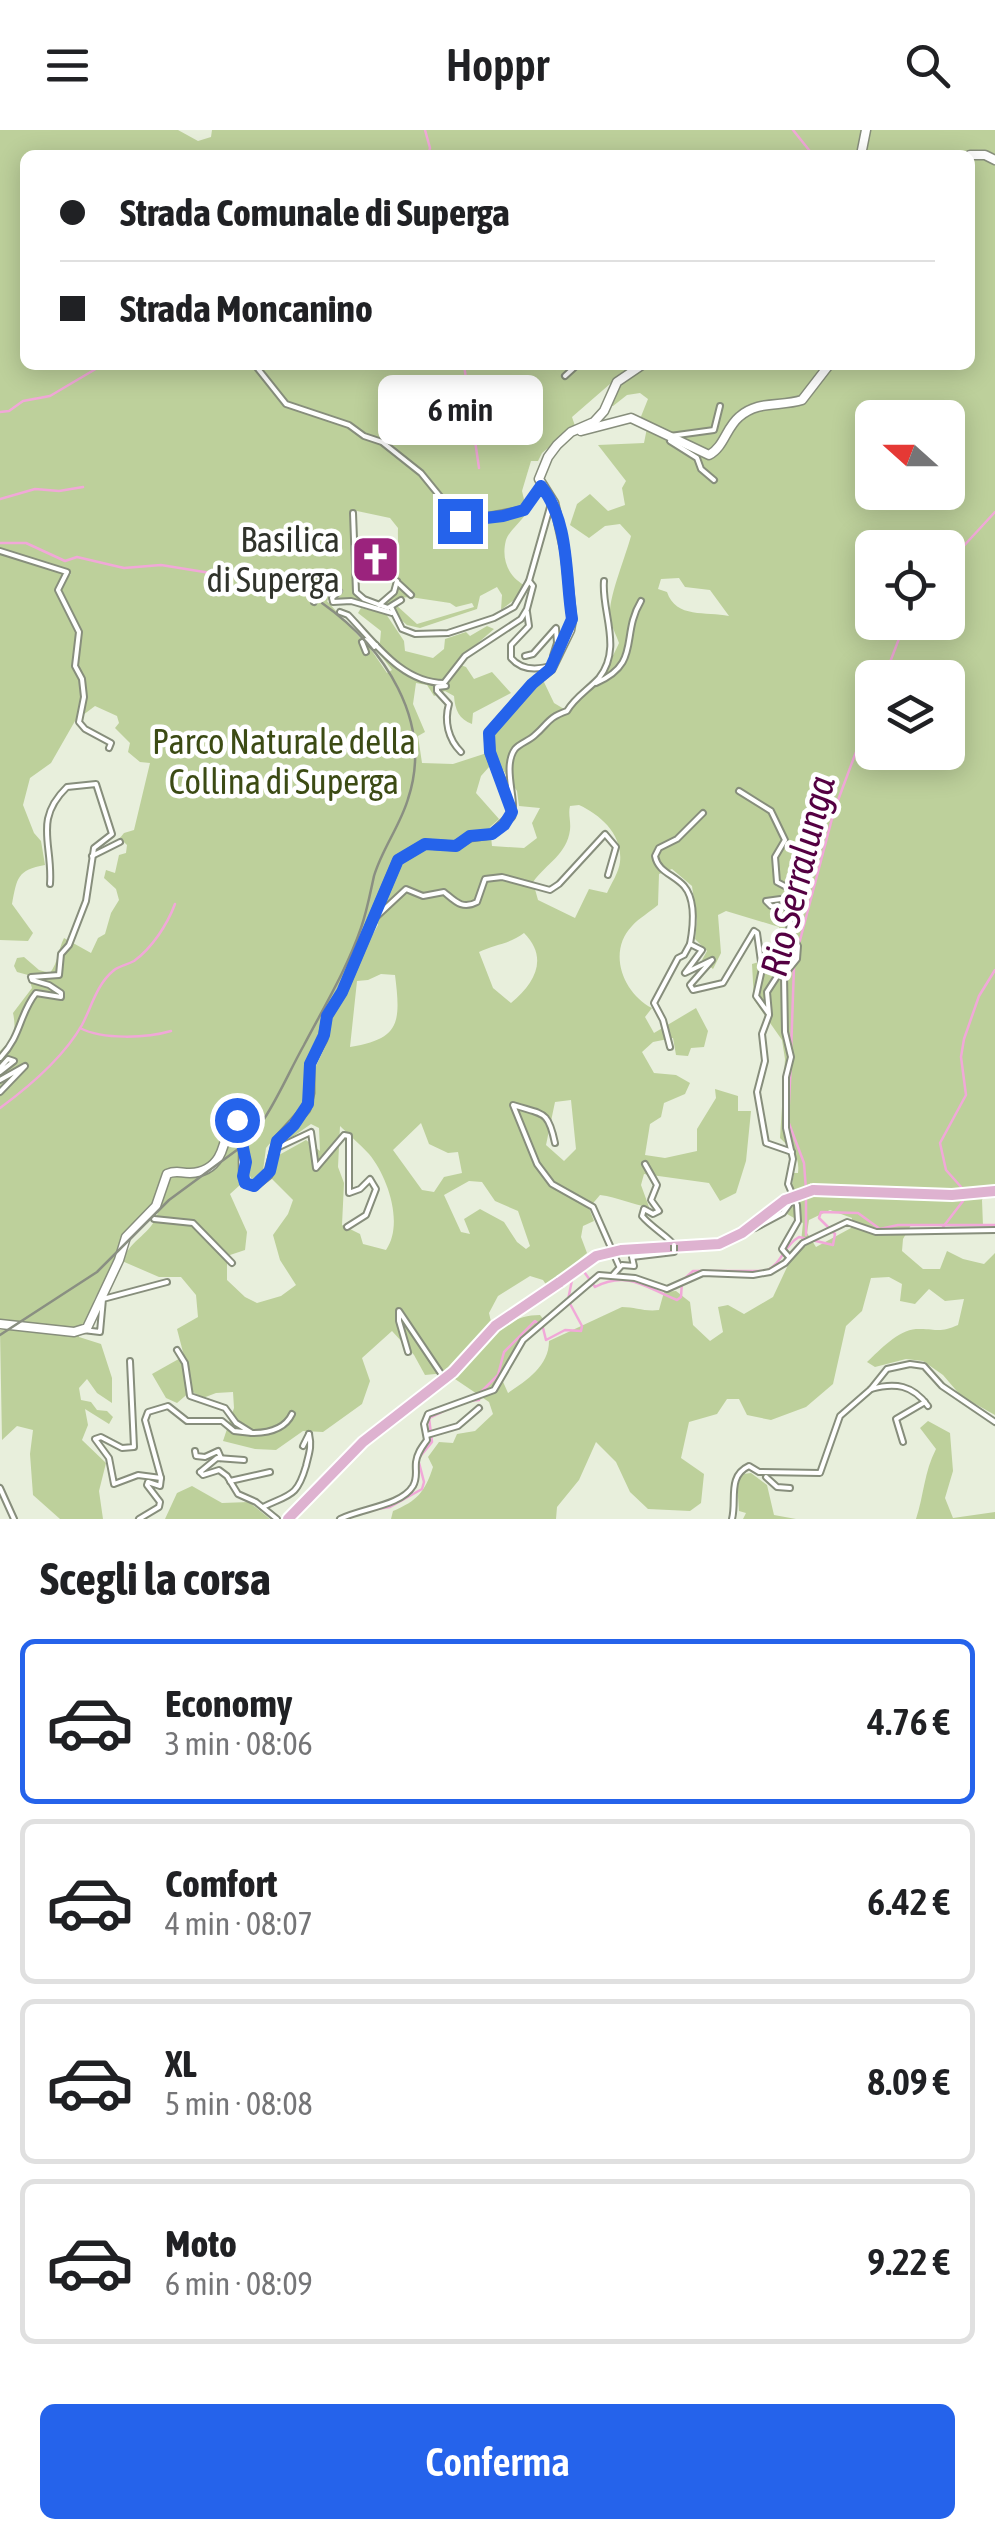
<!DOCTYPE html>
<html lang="it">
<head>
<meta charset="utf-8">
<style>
  body { margin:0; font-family:"Asap Condensed",sans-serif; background:#f6f6f6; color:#202124; height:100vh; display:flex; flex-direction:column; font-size:38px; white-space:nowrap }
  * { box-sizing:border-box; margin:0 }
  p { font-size:32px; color:#757577 }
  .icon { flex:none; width:55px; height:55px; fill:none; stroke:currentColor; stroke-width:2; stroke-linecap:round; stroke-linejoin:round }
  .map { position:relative; height:1389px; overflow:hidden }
  .side { display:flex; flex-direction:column; background:#fff; flex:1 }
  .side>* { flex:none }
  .hud { position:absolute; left:20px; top:20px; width:955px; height:220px; border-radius:15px; box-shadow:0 5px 25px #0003; display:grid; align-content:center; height:220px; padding:0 40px; background:#fff }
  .needle { width:65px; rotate:291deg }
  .controls { position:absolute; left:855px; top:270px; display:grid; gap:20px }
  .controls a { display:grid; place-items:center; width:110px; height:110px; border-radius:15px; background:#fff; box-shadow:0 5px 25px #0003; font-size:50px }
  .end { position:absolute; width:45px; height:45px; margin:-22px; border:12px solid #2563eb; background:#fff; box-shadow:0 0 0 5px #fff }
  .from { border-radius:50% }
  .bubble { position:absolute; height:70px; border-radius:15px; background:#fff; box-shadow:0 5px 25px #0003; font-size:32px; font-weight:600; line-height:70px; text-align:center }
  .hud b { display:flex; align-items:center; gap:35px; height:95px; font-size:38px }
  .hud b+b { border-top:2px solid #e0e0e0 }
  .hud i { width:25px; height:25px; background:#202124 }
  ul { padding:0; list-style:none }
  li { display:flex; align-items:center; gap:30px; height:165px; margin:0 20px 15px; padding:0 20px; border:5px solid #e0e0e0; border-radius:15px }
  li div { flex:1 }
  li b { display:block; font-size:38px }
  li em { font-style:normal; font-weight:600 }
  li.current { border-color:#2563eb }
  li>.icon { width:90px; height:90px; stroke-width:1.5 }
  h2 { padding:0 40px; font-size:45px; line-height:120px }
  .cta { display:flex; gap:20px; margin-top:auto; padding:20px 40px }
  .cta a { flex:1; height:115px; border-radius:15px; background:#2563eb; color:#fff; font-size:40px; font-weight:600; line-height:115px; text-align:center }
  header { display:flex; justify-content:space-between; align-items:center; height:130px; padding:0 40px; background:#fff; font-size:45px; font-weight:600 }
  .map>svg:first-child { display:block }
  .green { fill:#bdd09b; fill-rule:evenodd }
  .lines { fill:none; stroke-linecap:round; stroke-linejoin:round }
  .stream { stroke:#f1a8d8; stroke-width:2.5 }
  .street-casing { stroke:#878e7c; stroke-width:8 }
  .secondary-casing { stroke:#878e7c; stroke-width:11 }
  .primary-casing { stroke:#fff; stroke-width:14 }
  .street { stroke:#fff; stroke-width:4 }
  .secondary { stroke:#fff; stroke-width:8 }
  .primary { stroke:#deb2d0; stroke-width:10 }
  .tram { stroke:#8a8f82; stroke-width:2.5 }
  .street-bridge-casing { stroke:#878e7c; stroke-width:8; stroke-linecap:butt }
  .primary-bridge-casing { stroke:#fff; stroke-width:14; stroke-linecap:butt }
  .street-bridge { stroke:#fff; stroke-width:4 }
  .primary-bridge { stroke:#deb2d0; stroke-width:10 }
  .route { stroke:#2563eb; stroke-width:12 }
  .labels { text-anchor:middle; stroke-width:9; stroke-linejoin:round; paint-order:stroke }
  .poi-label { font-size:35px; fill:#30332b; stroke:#fff; text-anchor:end }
  .park-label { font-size:35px; fill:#3c4b14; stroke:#fff }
  .water-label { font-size:38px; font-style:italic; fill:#540042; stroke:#fff }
</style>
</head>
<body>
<header><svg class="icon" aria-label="menu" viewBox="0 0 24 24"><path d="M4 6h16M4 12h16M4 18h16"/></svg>Hoppr<svg class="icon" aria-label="search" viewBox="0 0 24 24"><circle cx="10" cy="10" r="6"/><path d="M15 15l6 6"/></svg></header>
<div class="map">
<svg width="995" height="1389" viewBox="0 0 995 1389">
  <rect width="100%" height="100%" fill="#e8efdc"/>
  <g class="green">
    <path d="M0 0H178L198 11 211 7 212 0H995V1060H989L982 1070 983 1096 911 1095 903 1109 902 1121 923 1139H940L947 1121 963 1129 984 1134 995 1123V1285L961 1266 943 1245 923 1231 906 1229 875 1237 867 1232C880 1220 898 1200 916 1199 936 1198 938 1204 958 1195L964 1169 945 1171 929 1159 915 1174 900 1171 902 1154 889 1147 871 1148 862 1181 846 1196 833 1254 806 1277 771 1290 747 1285 739 1269H727L717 1284 689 1292 681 1328 704 1344 701 1373 690 1381 648 1379 630 1362 616 1332 596 1312 579 1350 557 1377 556 1389H391L393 1381C417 1371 425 1362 433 1337L428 1327 439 1312 453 1313 457 1304 475 1301 493 1284 489 1272 452 1247C478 1220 500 1185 540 1185L544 1190 515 1217 500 1245 508 1263C527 1250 549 1236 549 1211L622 1177C635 1177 645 1182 659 1180L664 1162 676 1161 690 1172 693 1195 710 1211 723 1202 718 1177 728 1175 744 1184 773 1167 788 1135 800 1121 803 1093 787 1084 794 1043H798C800 1025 792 1020 780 1008L785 929 782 910 754 870 752 834 782 825 779 797 726 781 718 785 721 823 713 839 702 830 707 821 695 809 697 791 692 756 672 739 659 744 658 775C650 782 639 788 632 796 607 822 623 863 652 878L645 887 654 903 696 878 708 901 704 917 691 918 688 926 676 925 673 908 653 912 642 922 654 943 676 945 690 953 685 964 664 973 661 987 650 994 645 1025 665 1028 697 1021V999L716 968 715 959 738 966V981H751L746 1031 736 1063 720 1071 709 1053 644 1044 641 1055 649 1077C632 1075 618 1067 600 1065L589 1078 594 1091 583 1096 581 1107 587 1123 547 1156 543 1150 530 1146 498 1166 489 1183 492 1196 446 1243 425 1245 414 1225 392 1201 362 1228 370 1251 362 1274 323 1302 303 1301 276 1320 255 1319 223 1311 234 1278 233 1262 216 1263 203 1268 191 1261 177 1273 166 1268 152 1244 184 1226 177 1199 198 1187 196 1165 181 1147H159L122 1131C129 1112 148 1105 156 1088 161 1077 160 1059 168 1050 177 1040 211 1053 227 1018 203 1041 198 1040 167 1039L155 1074 136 1093 94 1170 91 1186 79 1199V1207L101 1214 112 1248V1273L97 1263 87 1249 79 1258 81 1270 91 1272 97 1280 107 1281 113 1287 109 1294 85 1279 88 1295 82 1310 106 1333 99 1361 103 1389H60L33 1365 30 1324 33 1300 17 1296 2 1310 0 1200 23 1198 17 1192 0 1193V921C13 909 17 902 13 883L32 858 28 845 17 842 14 836 17 828 24 827 39 840 50 843C58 833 58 820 64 808L91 823 98 808 105 804 111 783 119 770 116 759 104 748 106 740 115 743 119 725 126 723 127 715 120 708 124 703 134 700 150 633 140 632 128 622 130 613 115 598 119 593 117 586 95 576 75 591 51 633 30 648 23 675 34 703 41 711 45 735C17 740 17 748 12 774L33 803 28 811 0 810V422L71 445 66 440 0 419ZM25 25H970V235H25ZM618 247 610 275 613 276 627 265 640 263 648 269 640 289 648 293 644 313 598 315 626 351 622 358 625 375 608 381 590 364 577 374 570 395 589 408 605 396 620 394 631 406C626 425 610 464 610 482 609 492 616 504 619 513 605 544 592 560 564 579L554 573 543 550 494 603 493 621 453 634 422 633 418 606 425 602 413 574 416 553 427 555 434 566 445 561 454 566C455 580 459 589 472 594L473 583 511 563 492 542 474 549 466 537 455 533 494 499 487 496 470 506 466 502 445 509 444 519 433 528 405 521 404 511 386 484 361 478 358 483 381 501 379 523 392 540 387 543 372 521 327 471 336 462 339 466 334 474 348 472 389 480 407 495 420 498 477 479 480 466 497 457 502 465 501 480 514 470 524 455C508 446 501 429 506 410 509 401 521 392 527 382L522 361 531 331H538L542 323 575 296 572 287ZM872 288H948V362H872ZM357 381 390 388 398 398C397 424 404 460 379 474L359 466 354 451 353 383ZM872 418H948V492H872ZM679 448 685 457 710 460 729 486C706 481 676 489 667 462L658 459 661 449ZM410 467 450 473 456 477 472 473 474 477 417 494 395 474 399 468ZM872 548H948V622H872ZM489 637H501L517 661 519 676 540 678 532 693 537 708 524 718 492 716 490 697 499 689 476 663 481 646ZM579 675C601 685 623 705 620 732 619 742 611 754 607 763L589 759 575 788 538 770 533 752C547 733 567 724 570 700 571 691 568 684 570 676ZM373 781 378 795 357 832 340 874 331 886 326 915 315 938H307L325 885ZM524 803C549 828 535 853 511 873L493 858 479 822C495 814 510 814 524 803ZM381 844 395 845C401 893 400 909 350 917L357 851 368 850ZM571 970 576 1019 564 1031 546 1015 555 972ZM421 993 429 1014 448 1023 458 1022 462 1043 444 1047 434 1062 422 1060 393 1020ZM311 994 319 998 320 1021 306 1010 279 1025 272 1049 293 1070 288 1084 273 1105 280 1130 296 1155 281 1166 257 1173 245 1167 227 1150V1126L245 1120 247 1102 230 1064 250 1046 253 1051 263 1041 266 1018 277 1005 291 1008ZM340 996C349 1005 360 1014 369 1024 388 1047 404 1094 386 1120L363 1114 360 1104 342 1095 344 1053 338 1037ZM469 1051 482 1052 495 1071 518 1081 530 1116 526 1119 517 1112 504 1092 480 1079 464 1089 470 1104 461 1102 444 1065ZM830 1080 852 1088 851 1098 816 1117 807 1103 809 1090Z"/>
    <path d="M928 1291 950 1303 953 1341 945 1368 953 1388 995 1382V1389H916C924 1365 924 1342 936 1319L920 1298Z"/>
    <path d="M751 1343 767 1355 774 1385 796 1389H743L746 1383 739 1381 737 1352 743 1344Z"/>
    <path d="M192 1356 222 1373 249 1372 270 1389H165L177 1363Z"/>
  </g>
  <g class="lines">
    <g class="stream">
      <path d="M425 0 430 18 428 25"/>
      <path d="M793 0 813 25"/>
      <path d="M464 235 479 338"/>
      <path d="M0 282 9 281 23 271 50 266 99 237"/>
      <path d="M0 369 35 359 59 361 83 357"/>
      <path d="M0 413H26L65 431 77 427 124 438 161 435 229 446"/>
      <path d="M948 433 995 382"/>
      <path d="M884 548 900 506 908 492"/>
      <path d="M799 814 834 681 872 579"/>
      <path d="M80 898C103 910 147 908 171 901"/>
      <path d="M791 923 794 836"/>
      <path d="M791 931 788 991 804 1033 806 1060"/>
      <path d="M0 978C30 956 63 928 82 895 91 878 97 854 113 841 118 836 127 835 134 831 152 818 167 795 175 774"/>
      <path d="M962 1058 946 1040 940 1013 966 965 961 927 964 909 979 866 995 840"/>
      <path d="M806 1068V1105"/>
      <path d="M943 1097 963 1071 962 1066"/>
      <path d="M582 1139 595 1157C628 1140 646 1158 677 1170L681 1167 682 1151 693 1141H766C783 1133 783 1116 799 1107L833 1115 835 1104 819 1088 821 1082 858 1083 880 1099 898 1095H995"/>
      <path d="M466 1271 479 1270 481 1262 498 1245 504 1222 535 1191 543 1198 546 1210 565 1200 581 1201 582 1196 568 1170 572 1150"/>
      <path d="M377 1379 390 1377 422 1359 424 1352 418 1329 432 1312 429 1288 454 1276"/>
    </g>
    <defs>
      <g id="street">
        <path d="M255 235 286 274 349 295 364 306 382 312 421 343 460 391 524 379 541 357"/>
        <path d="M565 246 577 235"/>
        <path d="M670 306 714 300 720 276"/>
        <path d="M670 311 697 328 701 339 714 350"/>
        <path d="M353 383 356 462 364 469 388 478 401 470"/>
        <path d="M0 421 67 442 58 460 79 502 75 536 82 549 84 567 79 592 85 599 111 613 109 618"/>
        <path d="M397 452 411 465"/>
        <path d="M336 459 339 461 332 468 333 472 351 471 392 483"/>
        <path d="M314 472 317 465 336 459"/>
        <path d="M379 475 394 462 397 451"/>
        <path d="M391 477 402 499 415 504 448 503 494 488 514 477 529 451 552 370"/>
        <path d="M340 482 348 485C375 513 402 553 444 553L465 526 521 489 527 479 533 456 529 451"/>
        <path d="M527 482 529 496 511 515V528C522 541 538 540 553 535"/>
        <path d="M366 510 374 517 376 515"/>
        <path d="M362 512 366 522"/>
        <path d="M525 526 533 524 556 498 557 513 553 526"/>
        <path d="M596 553C642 533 620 506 641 471"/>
        <path d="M446 556 437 557V561L449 574C444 591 448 609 461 622"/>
        <path d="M739 661 771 681 785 710 775 727 777 752 794 761 788 768 766 771 771 776 786 777 792 782 789 799 798 816 797 829 784 845 785 902 791 927 786 947V998L793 1029 788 1054 797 1075 798 1091 782 1119 789 1127"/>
        <path d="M513 676C513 660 504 634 515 619 520 613 529 611 535 605 549 593 547 588 567 581 575 567 588 560 599 548 623 518 601 481 604 451"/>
        <path d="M92 726 120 712"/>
        <path d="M376 787 406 759 423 766 444 762C455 771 462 780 477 772L485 749 502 747 550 760 559 754 605 704 616 717 608 745"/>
        <path d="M690 814C693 798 696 770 684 756 673 744 658 742 655 726L659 718 677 709 703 683"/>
        <path d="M769 885 762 904 765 931 757 962 766 1013 792 1022"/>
        <path d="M670 917 663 890 654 873 678 828 684 825 690 814 702 820 685 843 712 830 690 855 693 860 723 853 754 801 757 803 762 839 756 866 769 884 767 862 778 845H784"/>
        <path d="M0 928C22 905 19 884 36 863L61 867V863L49 855 32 850 31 847 59 845 61 824 69 815 86 771 94 718 112 704 96 654 67 657C33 690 53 714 50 754"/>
        <path d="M0 938 8 929 14 931 0 942"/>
        <path d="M0 950 25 936 0 962"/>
        <path d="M555 1013C548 980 544 985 513 975L537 1034 552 1054 593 1077 619 1136"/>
        <path d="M277 1018 311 1002 316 1038 344 1005 349 1006V1063L360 1059 370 1049 376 1059 366 1085 347 1097"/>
        <path d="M645 1034 657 1055 651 1070 659 1081 653 1084 644 1079 642 1086C651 1097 670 1108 674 1115"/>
        <path d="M154 1089 193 1093 232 1133"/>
        <path d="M755 1098 783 1083 791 1072"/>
        <path d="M613 1145 622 1135 634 1136 632 1127 674 1122"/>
        <path d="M83 1200 100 1202 103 1169 167 1152"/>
        <path d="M408 1222 399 1191V1181L442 1245"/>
        <path d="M130 1231 134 1317 122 1318 101 1307 95 1309 109 1328 114 1354 138 1345 161 1348 160 1356 148 1352 147 1355 160 1372 159 1377 139 1389"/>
        <path d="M871 1259C895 1252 913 1255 928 1276"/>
        <path d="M252 1303C268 1303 285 1299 292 1284"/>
        <path d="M427 1305 458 1296 479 1278"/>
        <path d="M903 1312 896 1289 925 1272"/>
        <path d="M303 1316 309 1304"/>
        <path d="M195 1321 196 1326 205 1327 218 1321 221 1328"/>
        <path d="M200 1342 203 1345 219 1340 227 1346 238 1364 256 1372 277 1389"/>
        <path d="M200 1342 217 1328 244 1330"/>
        <path d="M766 1347 777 1357 790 1358"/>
        <path d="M161 1348 145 1290 148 1282 168 1276 187 1291H222L234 1301 252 1303 236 1293 225 1278 190 1266 185 1233 177 1220"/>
        <path d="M230 1351 270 1342"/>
        <path d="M0 1358 14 1389"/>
        <path d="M263 1377C290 1364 297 1367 306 1336 309 1323 312 1317 309 1304"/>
        <path d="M340 1389C362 1378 401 1376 413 1356 418 1347 415 1341 416 1332 417 1323 422 1317 427 1310L424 1294 428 1284 494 1260 523 1210 599 1145 635 1148 667 1159 703 1143 753 1145 770 1142 785 1133 803 1113 847 1092 876 1102 995 1100"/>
        <path d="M732 1389C737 1370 727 1346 749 1336L759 1342 820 1343 840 1286 871 1259 887 1239 910 1234 924 1236 942 1256 995 1292"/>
      </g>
      <g id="secondary">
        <path d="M861 25 866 0"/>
        <path d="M970 25H985L995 30"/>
        <path d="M581 301 631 288 709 325C724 317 726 298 739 287 758 270 780 277 802 270L829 235"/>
        <path d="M0 1194 74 1202 87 1198 119 1130 126 1107 156 1076 167 1044C176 1040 180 1043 190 1043 225 1042 225 1008 231 983 251 1001 239 1033 245 1053L254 1056 268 1045 277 1011 306 979 310 963V934L323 909 327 886 342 862 398 730 425 714 455 716 470 707 492 704 511 686V675L490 623 489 603 532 554 551 539 570 500 572 489 565 422 554 373 539 349 548 327 557 315 571 302 594 292 604 281 617 252 642 235"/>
      </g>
      <g id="primary">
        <path d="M813 1060 952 1065 995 1061"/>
        <path d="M621 1120 719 1114 742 1103 785 1070"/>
        <path d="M288 1389 363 1312 453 1242 495 1196 560 1152"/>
      </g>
    </defs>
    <use href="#street" class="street-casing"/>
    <use href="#secondary" class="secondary-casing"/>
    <use href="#primary" class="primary-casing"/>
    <use href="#street" class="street"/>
    <use href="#secondary" class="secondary"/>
    <use href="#primary" class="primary"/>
    <g class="tram">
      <path d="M264 989C279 966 290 940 304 915 324 877 347 839 361 798 367 781 370 764 374 746 382 719 400 696 408 669 434 591 384 517 322 473"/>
      <path d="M0 1205 97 1142 169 1070 241 1017"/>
    </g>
    <defs>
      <path id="street-bridge" d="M674 1115V1121"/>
      <g id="primary-bridge">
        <path d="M785 1070 813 1060"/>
        <path d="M560 1152 596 1126 621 1120"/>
      </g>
    </defs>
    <use href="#street-bridge" class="street-bridge-casing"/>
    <use href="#primary-bridge" class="primary-bridge-casing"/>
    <use href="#street-bridge" class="street-bridge"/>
    <use href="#primary-bridge" class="primary-bridge"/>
  </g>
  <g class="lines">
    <path class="route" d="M237 990 246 1032 243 1046 245 1053 254 1056 270 1041 277 1011 294 995 308 974 310 934 324 905 327 886 342 862 398 730 425 714 456 716 470 706 492 704 504 695 512 682 490 622 489 603 532 554 550 539 572 489C565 446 570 392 541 356L524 380 503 386 460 391"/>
  </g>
  <defs>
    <symbol id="church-square" viewBox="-11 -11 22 22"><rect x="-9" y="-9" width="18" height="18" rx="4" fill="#9b237d" stroke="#fff"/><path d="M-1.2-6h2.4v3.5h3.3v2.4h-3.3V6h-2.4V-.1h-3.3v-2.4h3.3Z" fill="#fff"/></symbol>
  </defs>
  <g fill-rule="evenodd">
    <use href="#church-square" x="348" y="402" width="55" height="55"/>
  </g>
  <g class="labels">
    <g class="poi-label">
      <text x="340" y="422">Basilica<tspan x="340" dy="40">di Superga</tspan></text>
    </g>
    <g class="park-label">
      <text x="284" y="624">Parco Naturale della<tspan x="284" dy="40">Collina di Superga</tspan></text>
    </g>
    <g class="water-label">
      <text transform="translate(798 746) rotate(-76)" y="13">Rio Serralunga</text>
    </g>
  </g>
</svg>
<div class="controls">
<a><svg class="needle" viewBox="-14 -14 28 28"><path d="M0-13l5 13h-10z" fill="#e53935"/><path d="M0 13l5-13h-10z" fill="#757577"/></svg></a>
<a><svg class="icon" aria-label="locate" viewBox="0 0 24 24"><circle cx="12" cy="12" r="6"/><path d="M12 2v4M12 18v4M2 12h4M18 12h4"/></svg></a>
<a><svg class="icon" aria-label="layers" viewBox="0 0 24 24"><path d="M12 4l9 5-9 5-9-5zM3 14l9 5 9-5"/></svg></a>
</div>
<i class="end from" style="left:237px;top:990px"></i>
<i class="end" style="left:460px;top:391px"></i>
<div class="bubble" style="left:378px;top:245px;width:165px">6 min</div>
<div class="hud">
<b><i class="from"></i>Strada Comunale di Superga</b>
<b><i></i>Strada Moncanino</b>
</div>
</div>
<section class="side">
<h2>Scegli la corsa</h2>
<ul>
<li class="current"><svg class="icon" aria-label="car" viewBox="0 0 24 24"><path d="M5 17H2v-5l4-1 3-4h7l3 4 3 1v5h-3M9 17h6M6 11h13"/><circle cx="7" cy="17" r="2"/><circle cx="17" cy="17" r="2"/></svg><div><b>Economy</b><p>3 min · 08:06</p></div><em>4.76 €</em></li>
<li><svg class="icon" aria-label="car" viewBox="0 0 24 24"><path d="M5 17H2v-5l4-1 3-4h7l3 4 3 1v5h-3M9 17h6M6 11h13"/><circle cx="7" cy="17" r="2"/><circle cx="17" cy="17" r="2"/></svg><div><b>Comfort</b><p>4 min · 08:07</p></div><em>6.42 €</em></li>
<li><svg class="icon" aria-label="car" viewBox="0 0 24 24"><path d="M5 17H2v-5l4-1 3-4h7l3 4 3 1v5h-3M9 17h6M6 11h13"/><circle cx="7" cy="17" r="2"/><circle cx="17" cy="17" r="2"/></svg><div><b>XL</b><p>5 min · 08:08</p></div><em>8.09 €</em></li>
<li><svg class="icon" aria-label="car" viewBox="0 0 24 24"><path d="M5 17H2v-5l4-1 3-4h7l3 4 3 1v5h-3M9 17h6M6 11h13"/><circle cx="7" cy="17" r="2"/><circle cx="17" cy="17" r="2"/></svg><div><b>Moto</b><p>6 min · 08:09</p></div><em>9.22 €</em></li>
</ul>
<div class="cta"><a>Conferma</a></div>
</section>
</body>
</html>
